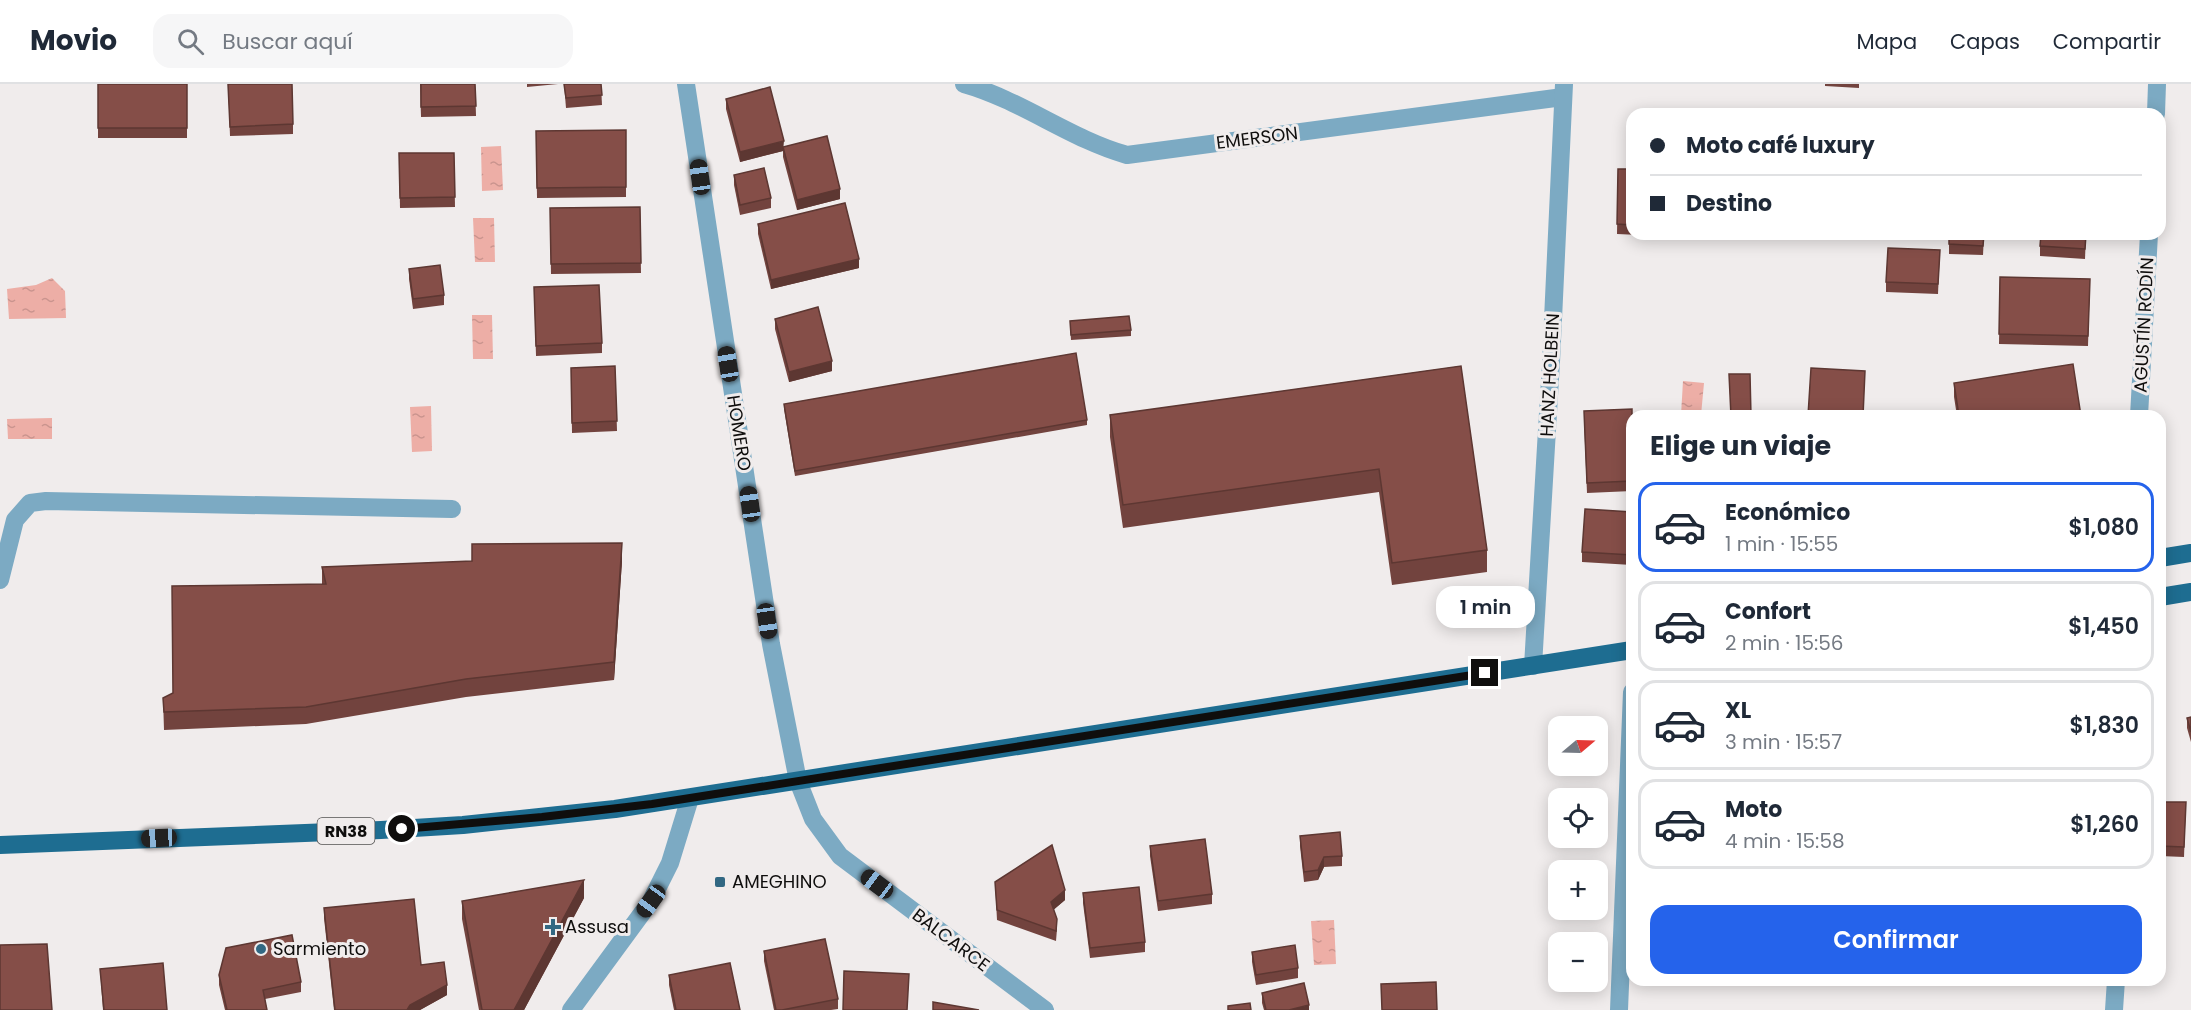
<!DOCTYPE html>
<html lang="es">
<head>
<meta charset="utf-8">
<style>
  body { margin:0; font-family:Poppins,sans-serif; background:#f6f6f7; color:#1f2937; height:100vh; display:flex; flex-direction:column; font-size:22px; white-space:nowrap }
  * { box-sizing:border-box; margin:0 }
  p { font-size:20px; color:#747a83 }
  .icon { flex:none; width:33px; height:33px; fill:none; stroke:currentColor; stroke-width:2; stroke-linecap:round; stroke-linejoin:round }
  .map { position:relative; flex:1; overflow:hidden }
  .side { position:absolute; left:1626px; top:326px; width:540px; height:576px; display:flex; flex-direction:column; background:#fff; border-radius:18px; box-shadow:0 3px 15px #0003 }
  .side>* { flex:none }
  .top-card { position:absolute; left:1626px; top:24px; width:540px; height:132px; border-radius:18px; box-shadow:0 3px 15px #0003; display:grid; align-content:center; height:132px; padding:0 24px; background:#fff }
  .needle { width:39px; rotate:71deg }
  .tools { position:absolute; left:1548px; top:632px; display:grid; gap:12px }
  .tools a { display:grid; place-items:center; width:60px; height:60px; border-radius:12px; background:#fff; box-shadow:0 3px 15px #0003; font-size:30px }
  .end { position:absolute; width:27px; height:27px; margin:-14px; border:8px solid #0f0e0d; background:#fff; box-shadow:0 0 0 3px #fff }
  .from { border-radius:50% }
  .bubble { position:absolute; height:42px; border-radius:18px; background:#fff; box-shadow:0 3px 15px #0003; font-size:20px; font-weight:600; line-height:42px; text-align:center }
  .car { position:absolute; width:18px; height:36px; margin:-18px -9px; border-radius:8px; box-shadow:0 0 4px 2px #0007; background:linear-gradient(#222 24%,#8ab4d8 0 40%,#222 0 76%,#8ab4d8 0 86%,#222 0) }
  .top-card b { display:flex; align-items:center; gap:21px; height:57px; font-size:22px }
  .top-card b+b { border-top:2px solid #e0e1e3 }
  .top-card i { width:15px; height:15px; background:#1f2937 }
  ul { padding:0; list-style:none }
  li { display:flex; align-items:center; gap:18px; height:90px; margin:0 12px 9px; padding:0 12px; border:3px solid #e0e1e3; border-radius:18px }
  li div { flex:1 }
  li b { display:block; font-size:22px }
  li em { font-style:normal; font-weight:600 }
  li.active { border-color:#2563eb }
  li>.icon { width:54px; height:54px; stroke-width:1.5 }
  h2 { padding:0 24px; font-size:27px; line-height:72px }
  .cta { display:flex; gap:12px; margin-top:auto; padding:12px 24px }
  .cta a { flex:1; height:69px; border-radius:18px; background:#2563eb; color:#fff; font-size:24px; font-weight:600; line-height:69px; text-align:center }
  header { display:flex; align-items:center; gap:36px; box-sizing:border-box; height:84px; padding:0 30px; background:#fff; border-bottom:2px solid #e0e1e3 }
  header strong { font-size:28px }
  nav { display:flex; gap:33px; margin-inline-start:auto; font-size:21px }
  .search { width:420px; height:54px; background:#f6f6f7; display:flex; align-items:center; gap:15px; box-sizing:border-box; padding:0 21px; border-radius:18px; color:#747a83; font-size:22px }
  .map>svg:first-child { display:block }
  .water { fill:url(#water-ripples) }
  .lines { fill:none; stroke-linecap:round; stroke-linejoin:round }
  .minor { stroke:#7caac3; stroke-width:18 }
  .major { stroke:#1e6d91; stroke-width:18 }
  .wall { fill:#72433e }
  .shaded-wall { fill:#5d3732 }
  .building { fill:#854e48; stroke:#5d3732; stroke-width:1.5 }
  .route { stroke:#0f0e0d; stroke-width:8 }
  .poi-dot { fill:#326883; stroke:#f0ecec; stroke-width:2 }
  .labels { text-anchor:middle; stroke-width:6; stroke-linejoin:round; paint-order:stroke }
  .shield { fill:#f0ecec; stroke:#525150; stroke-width:1.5 }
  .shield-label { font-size:16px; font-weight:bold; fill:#0f0e0d }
  .street-label { font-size:18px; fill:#0f0e0d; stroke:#f0ecec }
  .poi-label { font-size:18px; fill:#0f0e0d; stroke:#f0ecec; text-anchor:start }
</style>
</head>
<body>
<header>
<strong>Movio</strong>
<div class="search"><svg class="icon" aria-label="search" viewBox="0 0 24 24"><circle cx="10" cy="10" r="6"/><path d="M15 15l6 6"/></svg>Buscar aquí</div>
<nav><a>Mapa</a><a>Capas</a><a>Compartir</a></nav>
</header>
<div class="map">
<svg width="2191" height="926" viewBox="0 0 2191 926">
  <defs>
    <pattern id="water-ripples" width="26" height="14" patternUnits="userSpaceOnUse" patternTransform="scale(1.5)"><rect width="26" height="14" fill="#edaea6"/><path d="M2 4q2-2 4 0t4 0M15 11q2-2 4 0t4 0" fill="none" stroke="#ca948e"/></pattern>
  </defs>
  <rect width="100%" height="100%" fill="#f0ecec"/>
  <g class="water">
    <path d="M501 62 503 106 482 107 481 63Z"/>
    <path d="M473 134H494L495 178H475Z"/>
    <path d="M52 194 65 207 66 234 9 235 7 205 36 201Z"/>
    <path d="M472 231H492L493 275H473Z"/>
    <path d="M1683 297 1704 299 1701 331H1681Z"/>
    <path d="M431 322 432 367 412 368 410 323Z"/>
    <path d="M52 334V355H8L7 335Z"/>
    <path d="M1334 836 1336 880 1314 881 1311 837Z"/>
  </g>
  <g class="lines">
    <g class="minor">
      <path d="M686 0 771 560 798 697 813 735 840 772 1045 926"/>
      <path d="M964 0C1021 16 1070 55 1127 71L1563 13"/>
      <path d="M2156 30 2157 0"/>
      <path d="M2139 332 2149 150"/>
      <path d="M0 496 15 436 30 419 46 417 452 425"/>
      <path d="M1533 582 1551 278 1564 0"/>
      <path d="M571 926 651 817 670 779 690 714"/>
      <path d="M1619 926 1632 608"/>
      <path d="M2114 926 2116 896"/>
    </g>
    <g class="major">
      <path d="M2160 474 2191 469"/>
      <path d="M2160 513 2191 508"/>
      <path d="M0 761 381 746 463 741 615 725 1632 566"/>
    </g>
  </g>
  <g class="wall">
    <rect x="98" y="0" width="89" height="54"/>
    <path d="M228 0 293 40V50L230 52Z"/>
    <path d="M420 0H475L476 32 421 33Z"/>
    <path d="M527 0H558L527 3Z"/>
    <path d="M564 0H601L602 21 566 24Z"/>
    <path d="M1825 0H1859V4L1825 2Z"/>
    <path d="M726 15 784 63 840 115 797 126 783 73V67L740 78 726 25Z"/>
    <path d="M626 46V113L537 114 536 47Z"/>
    <path d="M399 69H454L455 123 400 124Z"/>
    <path d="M1618 85H1632V150H1662V152L1617 150Z"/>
    <path d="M734 91 771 114V124L740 131 734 101Z"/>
    <path d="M640 123 641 189 551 190 550 124Z"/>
    <path d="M758 140 859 184 771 205 758 150Z"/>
    <path d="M1799 150H1833L1832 156 1799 154Z"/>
    <path d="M1949 150H1984L1983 171 1949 170Z"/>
    <path d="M2086 150 2085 175 2040 172V162Z"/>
    <path d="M1940 166 1938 210 1886 208V198Z"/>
    <path d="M409 185 444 211V221L413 225 409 195Z"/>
    <path d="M2000 193 2090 195 2088 262 1999 260Z"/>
    <path d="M534 203 602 259V269L536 272Z"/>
    <path d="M775 235 832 287 789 298 775 245Z"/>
    <path d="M1070 242 1131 246V252L1071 256Z"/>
    <path d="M615 282 617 347 572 349 571 284Z"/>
    <path d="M1461 282 1487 466V488L1392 501 1379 408 1123 444 1110 353V331Z"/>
    <path d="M1954 299 2081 332H1957L1954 313Z"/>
    <path d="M784 320 1087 336V341L795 392 784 325Z"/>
    <path d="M1632 332V407L1587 409 1584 337Z"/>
    <path d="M1632 428V481L1582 478V468Z"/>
    <path d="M622 477 614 596 466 613 306 640 164 646 163 614 173 609 322 500V483Z"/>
    <path d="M2191 633V658L2187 644V634Z"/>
    <path d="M2160 718H2186L2184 773 2160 772Z"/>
    <path d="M1300 752 1342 772V782L1324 783 1318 796 1304 798 1300 762Z"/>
    <path d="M1150 762 1212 810V820L1158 827 1150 772Z"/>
    <path d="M995 798 1065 816 1053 826 1057 845 1056 857 997 836Z"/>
    <path d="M1083 809 1145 858V868L1090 874 1083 819Z"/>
    <path d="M584 814 524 926H479L462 835V817Z"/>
    <path d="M324 824 421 881 447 911 420 926H334L324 834Z"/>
    <path d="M764 867 838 915V925L831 926H774L764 877Z"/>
    <path d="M1252 868 1298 884V894L1256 901 1252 878Z"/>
    <path d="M100 885 167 926H103Z"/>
    <path d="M219 891 301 898V908L265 915 267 926H225L219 901Z"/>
    <path d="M669 891 740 926H674L669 901Z"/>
    <rect x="1836" y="896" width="44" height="6"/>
    <path d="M1262 909 1309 926H1264L1262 919Z"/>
  </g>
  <g class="shaded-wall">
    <path d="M784 57 783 67 740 78V68Z"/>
    <path d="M840 105V115L797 126V116Z"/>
    <path d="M859 175V184L771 205V196Z"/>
    <path d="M832 277V287L789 298V288Z"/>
    <path d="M622 459V477L614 596V578Z"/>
    <path d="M1324 773V783L1318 796V786Z"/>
    <path d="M584 796V814L524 926H514Z"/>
    <path d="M1065 806V816L1051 828V818Z"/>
    <path d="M447 901V911L420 926H407L410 921Z"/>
    <path d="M1309 921V926H1289Z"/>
  </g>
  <g class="building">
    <rect x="98" y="0" width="89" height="44"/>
    <path d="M228 0H292L293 40 230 43Z"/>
    <path d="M421 0H475L476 22 421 23Z"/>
    <path d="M564 0H601L602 11 566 14Z"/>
    <path d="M770 3 784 57 740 68 726 15Z"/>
    <path d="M626 46V103L537 104 536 47Z"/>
    <path d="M827 52 840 105 797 116 783 63Z"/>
    <path d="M399 69H454L455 113 400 114Z"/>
    <path d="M764 84 771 114 740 121 734 91Z"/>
    <path d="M1618 85H1632V141L1617 140Z"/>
    <path d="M845 119 859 175 771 196 758 140Z"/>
    <path d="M640 123 641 179 551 180 550 124Z"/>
    <path d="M1949 150H1984L1983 162 1949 160Z"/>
    <path d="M2041 150H2086L2085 165 2040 162Z"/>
    <path d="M1888 164 1940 166 1938 200 1886 198Z"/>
    <path d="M440 181 444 211 413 215 409 185Z"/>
    <path d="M2000 193 2090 195 2088 252 1999 250Z"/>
    <path d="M599 201 602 259 536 262 534 203Z"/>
    <path d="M818 223 832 277 789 288 775 235Z"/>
    <path d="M1129 232 1131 246 1071 251 1070 237Z"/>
    <path d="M1076 269 1087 336 795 387 784 320Z"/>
    <path d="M2073 280 2081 332H1959L1954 299Z"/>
    <path d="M615 282 617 337 572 339 571 284Z"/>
    <path d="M1461 282 1487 466 1392 479 1379 385 1123 421 1110 331Z"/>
    <path d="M1811 284 1865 287 1863 332H1808Z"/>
    <path d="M1729 290H1750L1751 332H1731Z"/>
    <path d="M1632 325V397L1587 399 1584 327Z"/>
    <path d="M1585 425 1632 428V471L1582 468Z"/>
    <path d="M622 459 614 578 466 595 306 623 164 628 163 614 173 609 172 502 326 500 322 483 472 477V460Z"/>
    <path d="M2191 633V648L2187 634Z"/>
    <path d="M2160 718H2186L2184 763 2160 762Z"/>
    <path d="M1340 748 1342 772 1324 773 1318 786 1304 788 1300 752Z"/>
    <path d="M1205 755 1212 810 1158 817 1150 762Z"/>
    <path d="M1052 761 1065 806 1051 818 1057 835 1056 847 997 826 995 798Z"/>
    <path d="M584 796 514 926H482L462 817Z"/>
    <path d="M1139 803 1145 858 1090 864 1083 809Z"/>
    <path d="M414 815 421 881 444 878 447 901 410 921 407 926H335L324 824Z"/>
    <path d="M292 851 301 898 263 906 267 926H227L219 891 226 864Z"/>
    <path d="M825 855 838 915 782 926H776L764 867Z"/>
    <path d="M47 860 52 926H0V861Z"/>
    <path d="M1295 861 1298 884 1256 891 1252 868Z"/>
    <path d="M163 879 167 926H104L100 885Z"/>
    <path d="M730 879 740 926H676L669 891Z"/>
    <path d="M844 887 909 890 907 926H843Z"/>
    <path d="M1436 898 1437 926H1382L1381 900Z"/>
    <path d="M1304 899 1309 921 1289 926H1266L1262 909Z"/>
    <path d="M933 918 979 926H933Z"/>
    <path d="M1250 919 1251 926H1228V922Z"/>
  </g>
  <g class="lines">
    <path class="route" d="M402 745 542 733 652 720 1485 589"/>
  </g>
  <g class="poi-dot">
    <rect x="714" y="792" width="12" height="12" rx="3"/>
    <path d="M550 834h6v6h6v6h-6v6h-6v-6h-6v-6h6z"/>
    <circle cx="261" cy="865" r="6"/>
  </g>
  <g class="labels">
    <rect class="shield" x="317.5" y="734" width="57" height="26" rx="4.5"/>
    <g class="shield-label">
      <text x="346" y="753">RN38</text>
    </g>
    <g class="street-label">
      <text transform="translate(1257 54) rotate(-7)" y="6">EMERSON</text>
      <text transform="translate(2144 241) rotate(-87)" y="6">AGUSTÍN RODÍN</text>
      <text transform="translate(1550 291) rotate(-87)" y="6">HANZ HOLBEIN</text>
      <text transform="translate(739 349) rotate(81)" y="6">HOMERO</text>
      <text transform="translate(951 856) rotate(37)" y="6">BALCARCE</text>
    </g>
    <g class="poi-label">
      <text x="732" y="804">AMEGHINO</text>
      <text x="565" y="849">Assusa</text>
      <text x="273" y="871">Sarmiento</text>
    </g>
  </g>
</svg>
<div class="tools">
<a><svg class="needle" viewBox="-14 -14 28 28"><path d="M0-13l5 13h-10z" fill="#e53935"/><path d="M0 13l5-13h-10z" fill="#747a83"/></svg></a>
<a><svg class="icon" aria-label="locate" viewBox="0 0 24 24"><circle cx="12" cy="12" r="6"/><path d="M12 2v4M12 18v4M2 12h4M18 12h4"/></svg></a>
<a>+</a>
<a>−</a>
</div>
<i class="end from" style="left:402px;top:745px"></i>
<i class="end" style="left:1485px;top:589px"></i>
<div class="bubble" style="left:1436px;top:502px;width:99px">1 min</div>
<i class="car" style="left:700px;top:93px;rotate:352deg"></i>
<i class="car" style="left:728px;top:280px;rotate:351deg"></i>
<i class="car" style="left:750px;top:420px;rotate:352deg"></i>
<i class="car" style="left:767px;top:537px;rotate:172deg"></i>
<i class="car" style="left:159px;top:754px;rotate:267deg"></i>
<i class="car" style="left:877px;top:800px;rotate:307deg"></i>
<i class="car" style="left:651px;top:817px;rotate:216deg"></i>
<div class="top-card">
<b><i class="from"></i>Moto café luxury</b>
<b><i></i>Destino</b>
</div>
<section class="side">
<h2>Elige un viaje</h2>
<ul>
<li class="active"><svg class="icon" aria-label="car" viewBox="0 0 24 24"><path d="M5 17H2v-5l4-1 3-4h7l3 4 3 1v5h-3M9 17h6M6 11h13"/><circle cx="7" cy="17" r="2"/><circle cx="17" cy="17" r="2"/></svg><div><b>Económico</b><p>1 min · 15:55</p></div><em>$1,080</em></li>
<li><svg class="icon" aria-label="car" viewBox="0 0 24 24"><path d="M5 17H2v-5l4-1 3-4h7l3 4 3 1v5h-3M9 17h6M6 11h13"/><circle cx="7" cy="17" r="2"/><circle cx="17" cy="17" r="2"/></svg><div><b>Confort</b><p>2 min · 15:56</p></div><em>$1,450</em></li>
<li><svg class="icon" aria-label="car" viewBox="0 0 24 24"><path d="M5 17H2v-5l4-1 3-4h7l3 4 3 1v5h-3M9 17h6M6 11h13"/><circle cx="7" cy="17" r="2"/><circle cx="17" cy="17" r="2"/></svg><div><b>XL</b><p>3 min · 15:57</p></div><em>$1,830</em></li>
<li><svg class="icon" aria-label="car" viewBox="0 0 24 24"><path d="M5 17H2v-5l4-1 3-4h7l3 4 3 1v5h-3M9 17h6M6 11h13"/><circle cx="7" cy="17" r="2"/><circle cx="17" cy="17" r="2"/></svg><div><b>Moto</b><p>4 min · 15:58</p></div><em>$1,260</em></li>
</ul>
<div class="cta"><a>Confirmar</a></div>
</section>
</div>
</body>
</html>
